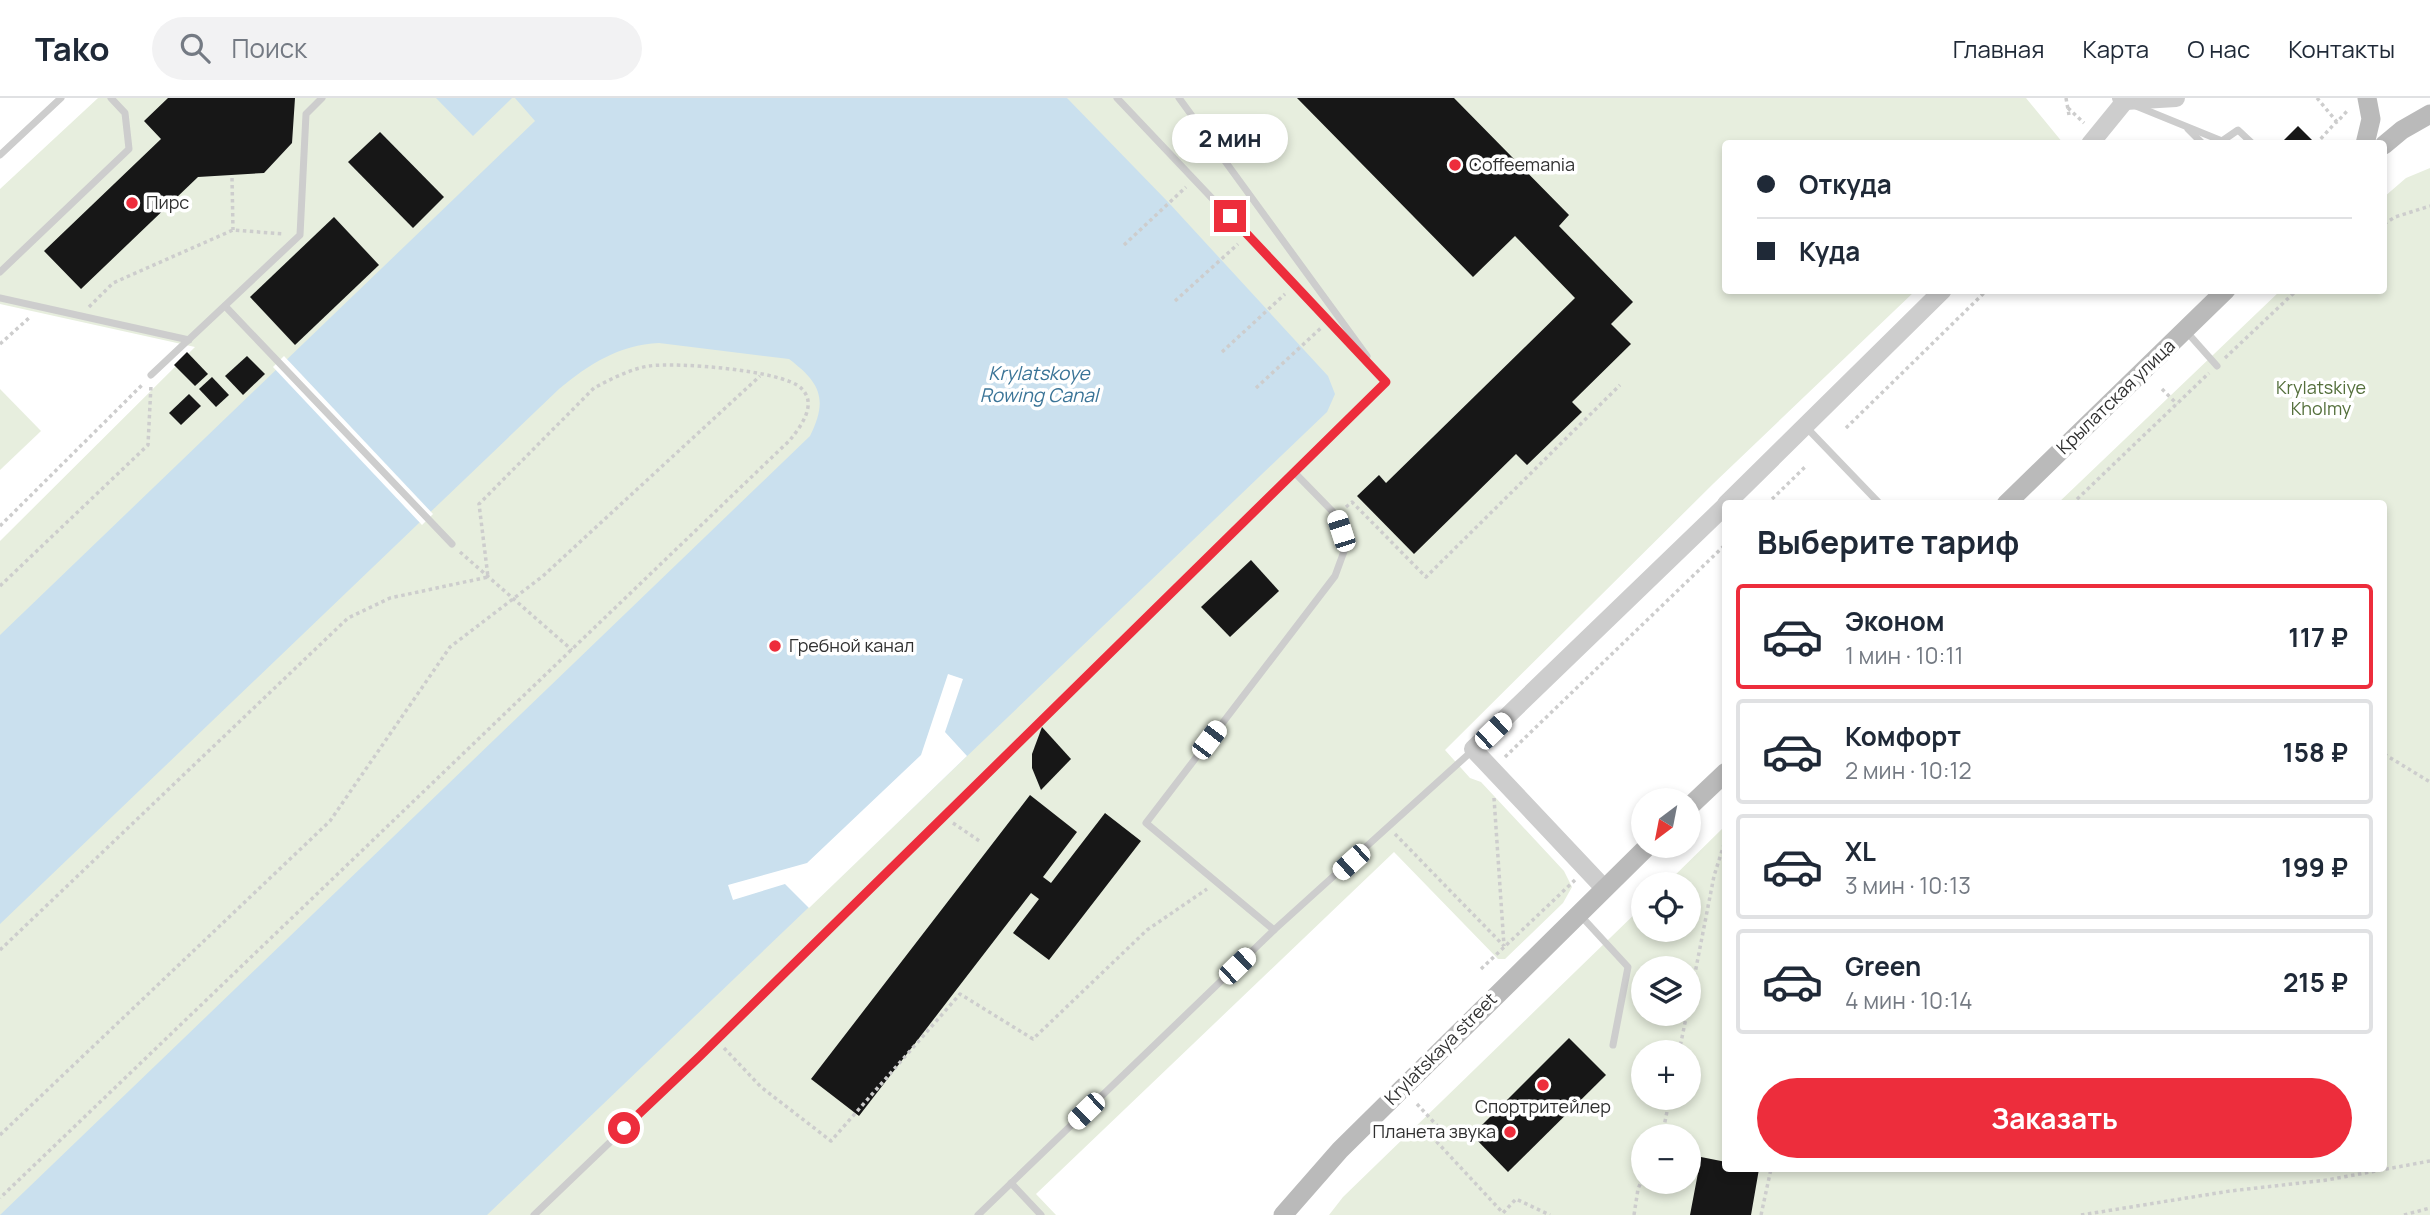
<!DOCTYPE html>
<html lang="ru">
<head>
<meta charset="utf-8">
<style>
  body { margin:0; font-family:Manrope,sans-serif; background:#f2f2f3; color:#1f2937; height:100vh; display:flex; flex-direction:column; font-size:26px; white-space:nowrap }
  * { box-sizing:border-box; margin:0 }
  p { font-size:23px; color:#747a83 }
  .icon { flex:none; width:38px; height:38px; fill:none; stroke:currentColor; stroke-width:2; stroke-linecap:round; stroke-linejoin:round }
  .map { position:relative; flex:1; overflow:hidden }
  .sheet { position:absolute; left:1722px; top:402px; width:665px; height:672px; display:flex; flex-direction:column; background:#fff; border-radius:7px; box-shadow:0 4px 10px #0003 }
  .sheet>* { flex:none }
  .banner { position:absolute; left:1722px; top:42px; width:665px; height:154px; border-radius:7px; box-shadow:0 4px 10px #0003; display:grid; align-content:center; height:154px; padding:0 35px; background:#fff }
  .needle { width:46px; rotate:212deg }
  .buttons { position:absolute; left:1631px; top:690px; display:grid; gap:14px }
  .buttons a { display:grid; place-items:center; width:70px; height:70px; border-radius:50%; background:#fff; box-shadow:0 4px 10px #0003; font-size:35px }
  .end { position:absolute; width:32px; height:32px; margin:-16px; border:9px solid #ed2d3c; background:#fff; box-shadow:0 0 0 4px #fff }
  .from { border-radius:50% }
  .bubble { position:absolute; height:49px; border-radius:24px; background:#fff; box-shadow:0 4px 10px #0003; font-size:23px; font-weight:700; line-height:49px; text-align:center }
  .car { position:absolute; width:21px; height:42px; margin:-21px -10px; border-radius:9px; box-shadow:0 0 5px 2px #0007; background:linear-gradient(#fff 24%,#345 0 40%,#fff 0 76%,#345 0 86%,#fff 0) }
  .banner b { display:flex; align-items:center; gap:24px; height:66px; font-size:26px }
  .banner b+b { border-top:2px solid #e0e1e3 }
  .banner i { width:18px; height:18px; background:#1f2937 }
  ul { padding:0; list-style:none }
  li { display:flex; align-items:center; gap:21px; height:105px; margin:0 14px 10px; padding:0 21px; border:4px solid #e0e1e3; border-radius:7px }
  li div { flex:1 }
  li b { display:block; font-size:26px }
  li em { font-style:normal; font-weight:700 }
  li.current { border-color:#ed2d3c }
  li>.icon { width:63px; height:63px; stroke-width:1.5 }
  h2 { padding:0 35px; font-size:32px; line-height:84px }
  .button { display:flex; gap:14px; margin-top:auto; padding:14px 35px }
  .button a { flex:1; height:80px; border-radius:42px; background:#ed2d3c; color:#fff; font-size:28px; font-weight:700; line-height:80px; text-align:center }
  header { display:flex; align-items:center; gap:42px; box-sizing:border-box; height:98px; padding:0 35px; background:#fff; border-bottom:2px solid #e0e1e3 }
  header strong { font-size:33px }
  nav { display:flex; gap:38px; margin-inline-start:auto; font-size:24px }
  .search { width:490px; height:63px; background:#f2f2f3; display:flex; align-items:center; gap:18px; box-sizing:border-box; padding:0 24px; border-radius:38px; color:#747a83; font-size:26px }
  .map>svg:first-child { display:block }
  .green { fill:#e7eede; fill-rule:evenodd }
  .water { fill:#cae0ee }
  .pier { fill:#fff }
  .building { fill:#171717 }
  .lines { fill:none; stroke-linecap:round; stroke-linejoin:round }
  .path { stroke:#cdcdcd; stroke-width:3.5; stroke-dasharray:3.5 3.5; stroke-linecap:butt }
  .service { stroke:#cdcdcd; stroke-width:7 }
  .tertiary { stroke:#cdcdcd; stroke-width:18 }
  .secondary { stroke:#bababa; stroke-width:19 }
  .route { stroke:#ed2d3c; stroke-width:9 }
  .poi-dot { fill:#ed2d3c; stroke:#fff; stroke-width:2.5 }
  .labels { text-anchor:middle; stroke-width:7; stroke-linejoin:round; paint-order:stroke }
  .poi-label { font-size:18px; fill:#303030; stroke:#fff; text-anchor:start }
  .park-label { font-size:18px; fill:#546f3b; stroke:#fff }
  .street-label { font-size:18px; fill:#303030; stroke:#fff }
  .water-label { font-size:19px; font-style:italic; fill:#3a7497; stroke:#fff }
</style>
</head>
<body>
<header>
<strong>Tako</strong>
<div class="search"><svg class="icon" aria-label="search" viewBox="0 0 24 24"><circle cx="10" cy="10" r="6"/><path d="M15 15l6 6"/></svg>Поиск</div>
<nav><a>Главная</a><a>Карта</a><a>О нас</a><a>Контакты</a></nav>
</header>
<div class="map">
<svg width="2430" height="1117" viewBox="0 0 2430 1117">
  <rect width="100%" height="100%" fill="#fff"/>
  <g class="green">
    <path d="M98 0H2026L2063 45 1726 46V192L1915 193 1714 385 1445 652 1470 680 1481 684 1564 773 1572 789 1563 805 1505 861H1498L1394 754 1036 1096 1056 1117H0V443L195 249 0 206V91Z"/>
    <path d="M2430 70V1117H1329L1343 1099 1643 808V831H1689V786H1666L1725 728 1726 1071H2384V406H2057L2280 193 2384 192V99L2406 80ZM1643 870H1689V915H1643ZM1643 954H1689V999H1643ZM1643 1038H1689V1083H1643Z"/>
    <path d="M0 291 41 333 0 372Z"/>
  </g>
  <g class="water">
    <path d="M436 0H512L473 38Z"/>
    <path d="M515 0H1067L1169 105 1328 278 1335 296 1327 314 487 1117H0L810 338C828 302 821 285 789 261L659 245C619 247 589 266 559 291L0 826V537L535 23Z"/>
  </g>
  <g class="pier">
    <path d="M284 258 433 416 422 427 273 269Z"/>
    <path d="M948 576 963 581 945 634 967 658 809 810 785 786 733 802 728 787 807 765 921 657Z"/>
  </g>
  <g class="building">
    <path d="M168 0H295L292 45 264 75 198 79 81 191 44 153 161 41 144 23Z"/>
    <path d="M1297 0H1454L1569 117 1559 128 1633 204 1611 226 1631 246 1572 304 1582 314 1527 367 1516 356 1414 456 1357 398 1379 377 1386 385 1575 200 1515 138 1473 179Z"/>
    <path d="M2298 28 2313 43 2311 46H2280Z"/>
    <path d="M380 34 444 99 413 130 348 64Z"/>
    <path d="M334 119 379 167 295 247 250 199Z"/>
    <path d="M187 254 208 276 195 288 174 267Z"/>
    <path d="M247 258 265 276 243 297 225 278Z"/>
    <path d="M212 279 229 297 216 309 199 291Z"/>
    <path d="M189 296 201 308 181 327 169 315Z"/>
    <path d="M1251 462 1279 493 1230 539 1201 509Z"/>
    <path d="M1042 629 1071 661 1041 692 1032 670V656Z"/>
    <path d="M1030 697 1077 734 1043 779 1051 785 1105 715 1141 743 1049 862 1013 835 1039 801 1031 795 859 1018 811 981Z"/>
    <path d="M1569 940 1606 977 1508 1074 1472 1037Z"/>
    <path d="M1701 1059 1726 1064V1071H1759L1751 1117H1690Z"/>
  </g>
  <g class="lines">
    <g class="path">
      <path d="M2066 0 2069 17"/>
      <path d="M2317 0 2337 24 2349 11"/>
      <path d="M2068 10 2084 25"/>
      <path d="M2316 46 2336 24"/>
      <path d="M232 80 233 132"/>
      <path d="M2384 126 2395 119 2430 108"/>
      <path d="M1124 147 1186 89"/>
      <path d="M1175 203 1238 146"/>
      <path d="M89 209 113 185 233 132 284 136"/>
      <path d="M0 246 29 220"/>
      <path d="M1222 254 1285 196"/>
      <path d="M2225 260 2297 192"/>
      <path d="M1256 290 1321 230"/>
      <path d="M2162 291 2177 306"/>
      <path d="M1846 330 1987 192"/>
      <path d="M1767 406 1805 369"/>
      <path d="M2072 406 2209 275"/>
      <path d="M1346 409 1352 404 1426 479 1620 287"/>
      <path d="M0 428 143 286"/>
      <path d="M460 454 572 552"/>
      <path d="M0 488 148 347 151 287"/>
      <path d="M2384 656 2430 684"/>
      <path d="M1505 659 1726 446"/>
      <path d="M1494 700 1504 848"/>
      <path d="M953 725 981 744"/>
      <path d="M1395 736 1504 848"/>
      <path d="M0 852 348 520 390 500 488 479 479 406 594 290C611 281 630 271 649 268 676 264 782 272 801 290 818 306 801 328 790 342L0 1100"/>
      <path d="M1481 871 1575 782"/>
      <path d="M1689 906 1714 778 1726 740"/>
      <path d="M724 950 761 989 831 1043 960 896 1033 941 1147 832 1207 791"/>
      <path d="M1679 954 1687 915"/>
      <path d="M1417 1006 1442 1033 1436 1043 1503 1115 1516 1101 1550 1117"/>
      <path d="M0 1037 330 723 450 549 543 478 760 278"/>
      <path d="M1662 1038 1670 999"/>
      <path d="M1634 1117 1638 1091 1643 1079"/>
      <path d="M1761 1117 1771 1071"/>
      <path d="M2081 1117 2230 1093 2327 1082 2430 1063"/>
      <path d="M2404 1117 2430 1110"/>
    </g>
    <g class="service">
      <path d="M1117 0 1386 284"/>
      <path d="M1179 0 1367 258"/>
      <path d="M2136 8 2222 43 2238 32 2253 46"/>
      <path d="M2188 31 2203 46"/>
      <path d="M0 57 61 0"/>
      <path d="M0 174 129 51 125 15 111 0"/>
      <path d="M0 200 189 242"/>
      <path d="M225 208 452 446"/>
      <path d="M2185 232 2217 268"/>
      <path d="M151 277 300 137 306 16 322 0"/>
      <path d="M1806 329 1880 406"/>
      <path d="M1581 818 1628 869 1613 947"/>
      <path d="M1274 832 1146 725 1335 478 1346 448 1337 418 1294 374"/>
      <path d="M1011 1085 1041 1117"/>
      <path d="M534 1117 700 958 1386 284"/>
      <path d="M978 1117 1274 832 1472 653"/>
    </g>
    <g class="tertiary">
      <path d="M2121 0 2125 3 2176 0"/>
      <path d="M2090 46 2125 3 2126 0"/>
      <path d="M1726 406 1943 192"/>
      <path d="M1604 790 1473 651 1726 407"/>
    </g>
    <g class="secondary">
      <path d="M2365 46 2371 21 2367 0"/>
      <path d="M2384 47 2402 32 2430 16"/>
      <path d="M2006 406 2226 192"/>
      <path d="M1689 709 1726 674"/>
      <path d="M1283 1117 1340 1052 1649 747"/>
    </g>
  </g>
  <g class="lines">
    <path class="route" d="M624 1030 700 958 1386 284 1230 118"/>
  </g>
  <g class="poi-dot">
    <circle cx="1455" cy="67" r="7"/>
    <circle cx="132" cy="105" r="7"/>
    <circle cx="775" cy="548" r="7"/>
    <circle cx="1543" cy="987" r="7"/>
    <circle cx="1510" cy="1034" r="7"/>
  </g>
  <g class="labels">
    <g class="poi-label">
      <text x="1469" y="73">Coffeemania</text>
      <text x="146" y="111">Пирс</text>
      <text x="789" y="554">Гребной канал</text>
      <text x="1543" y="1015" text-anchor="middle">Спортритейлер</text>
      <text x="1496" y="1040" text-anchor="end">Планета звука</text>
    </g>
    <g class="park-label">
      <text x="2321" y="296">Krylatskiye<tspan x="2321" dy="21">Kholmy</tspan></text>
    </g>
    <g class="street-label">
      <text transform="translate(2116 299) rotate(-44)" y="6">Крылатская улица</text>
      <text transform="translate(1441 951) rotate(-45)" y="6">Krylatskaya street</text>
    </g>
    <g class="water-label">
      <text x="1039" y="282">Krylatskoye<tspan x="1039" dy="22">Rowing Canal</tspan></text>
    </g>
  </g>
</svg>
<div class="buttons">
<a><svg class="needle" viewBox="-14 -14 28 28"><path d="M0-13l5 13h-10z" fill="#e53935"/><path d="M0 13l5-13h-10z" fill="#747a83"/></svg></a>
<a><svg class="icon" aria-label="locate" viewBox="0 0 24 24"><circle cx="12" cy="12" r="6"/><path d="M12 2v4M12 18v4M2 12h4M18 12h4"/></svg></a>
<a><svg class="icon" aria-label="layers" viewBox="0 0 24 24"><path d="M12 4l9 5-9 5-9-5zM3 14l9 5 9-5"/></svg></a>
<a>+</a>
<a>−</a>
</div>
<i class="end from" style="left:624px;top:1030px"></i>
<i class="end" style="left:1230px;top:118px"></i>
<div class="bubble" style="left:1172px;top:16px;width:116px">2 мин</div>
<i class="car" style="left:1341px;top:433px;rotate:342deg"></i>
<i class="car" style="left:1493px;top:633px;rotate:46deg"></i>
<i class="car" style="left:1209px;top:642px;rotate:37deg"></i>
<i class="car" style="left:1351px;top:764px;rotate:228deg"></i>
<i class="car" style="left:1237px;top:868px;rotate:46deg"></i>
<i class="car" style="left:1086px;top:1013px;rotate:226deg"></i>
<div class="banner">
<b><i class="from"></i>Откуда</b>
<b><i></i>Куда</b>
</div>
<section class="sheet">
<h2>Выберите тариф</h2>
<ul>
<li class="current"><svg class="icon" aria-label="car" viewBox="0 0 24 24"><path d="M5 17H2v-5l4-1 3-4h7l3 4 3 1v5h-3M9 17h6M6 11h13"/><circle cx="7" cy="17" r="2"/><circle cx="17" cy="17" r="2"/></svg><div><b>Эконом</b><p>1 мин · 10:11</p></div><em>117 ₽</em></li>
<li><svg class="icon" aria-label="car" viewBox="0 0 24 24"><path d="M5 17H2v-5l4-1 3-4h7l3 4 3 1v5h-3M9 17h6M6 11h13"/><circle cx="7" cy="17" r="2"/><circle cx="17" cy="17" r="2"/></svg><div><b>Комфорт</b><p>2 мин · 10:12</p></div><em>158 ₽</em></li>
<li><svg class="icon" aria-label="car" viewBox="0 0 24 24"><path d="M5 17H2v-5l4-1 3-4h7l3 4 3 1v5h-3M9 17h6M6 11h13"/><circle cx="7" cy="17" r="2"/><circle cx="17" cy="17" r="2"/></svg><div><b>XL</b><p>3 мин · 10:13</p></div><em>199 ₽</em></li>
<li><svg class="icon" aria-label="car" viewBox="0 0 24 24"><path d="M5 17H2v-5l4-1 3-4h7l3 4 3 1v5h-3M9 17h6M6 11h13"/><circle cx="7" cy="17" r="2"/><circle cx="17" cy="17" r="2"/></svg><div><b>Green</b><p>4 мин · 10:14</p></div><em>215 ₽</em></li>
</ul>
<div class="button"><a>Заказать</a></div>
</section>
</div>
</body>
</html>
